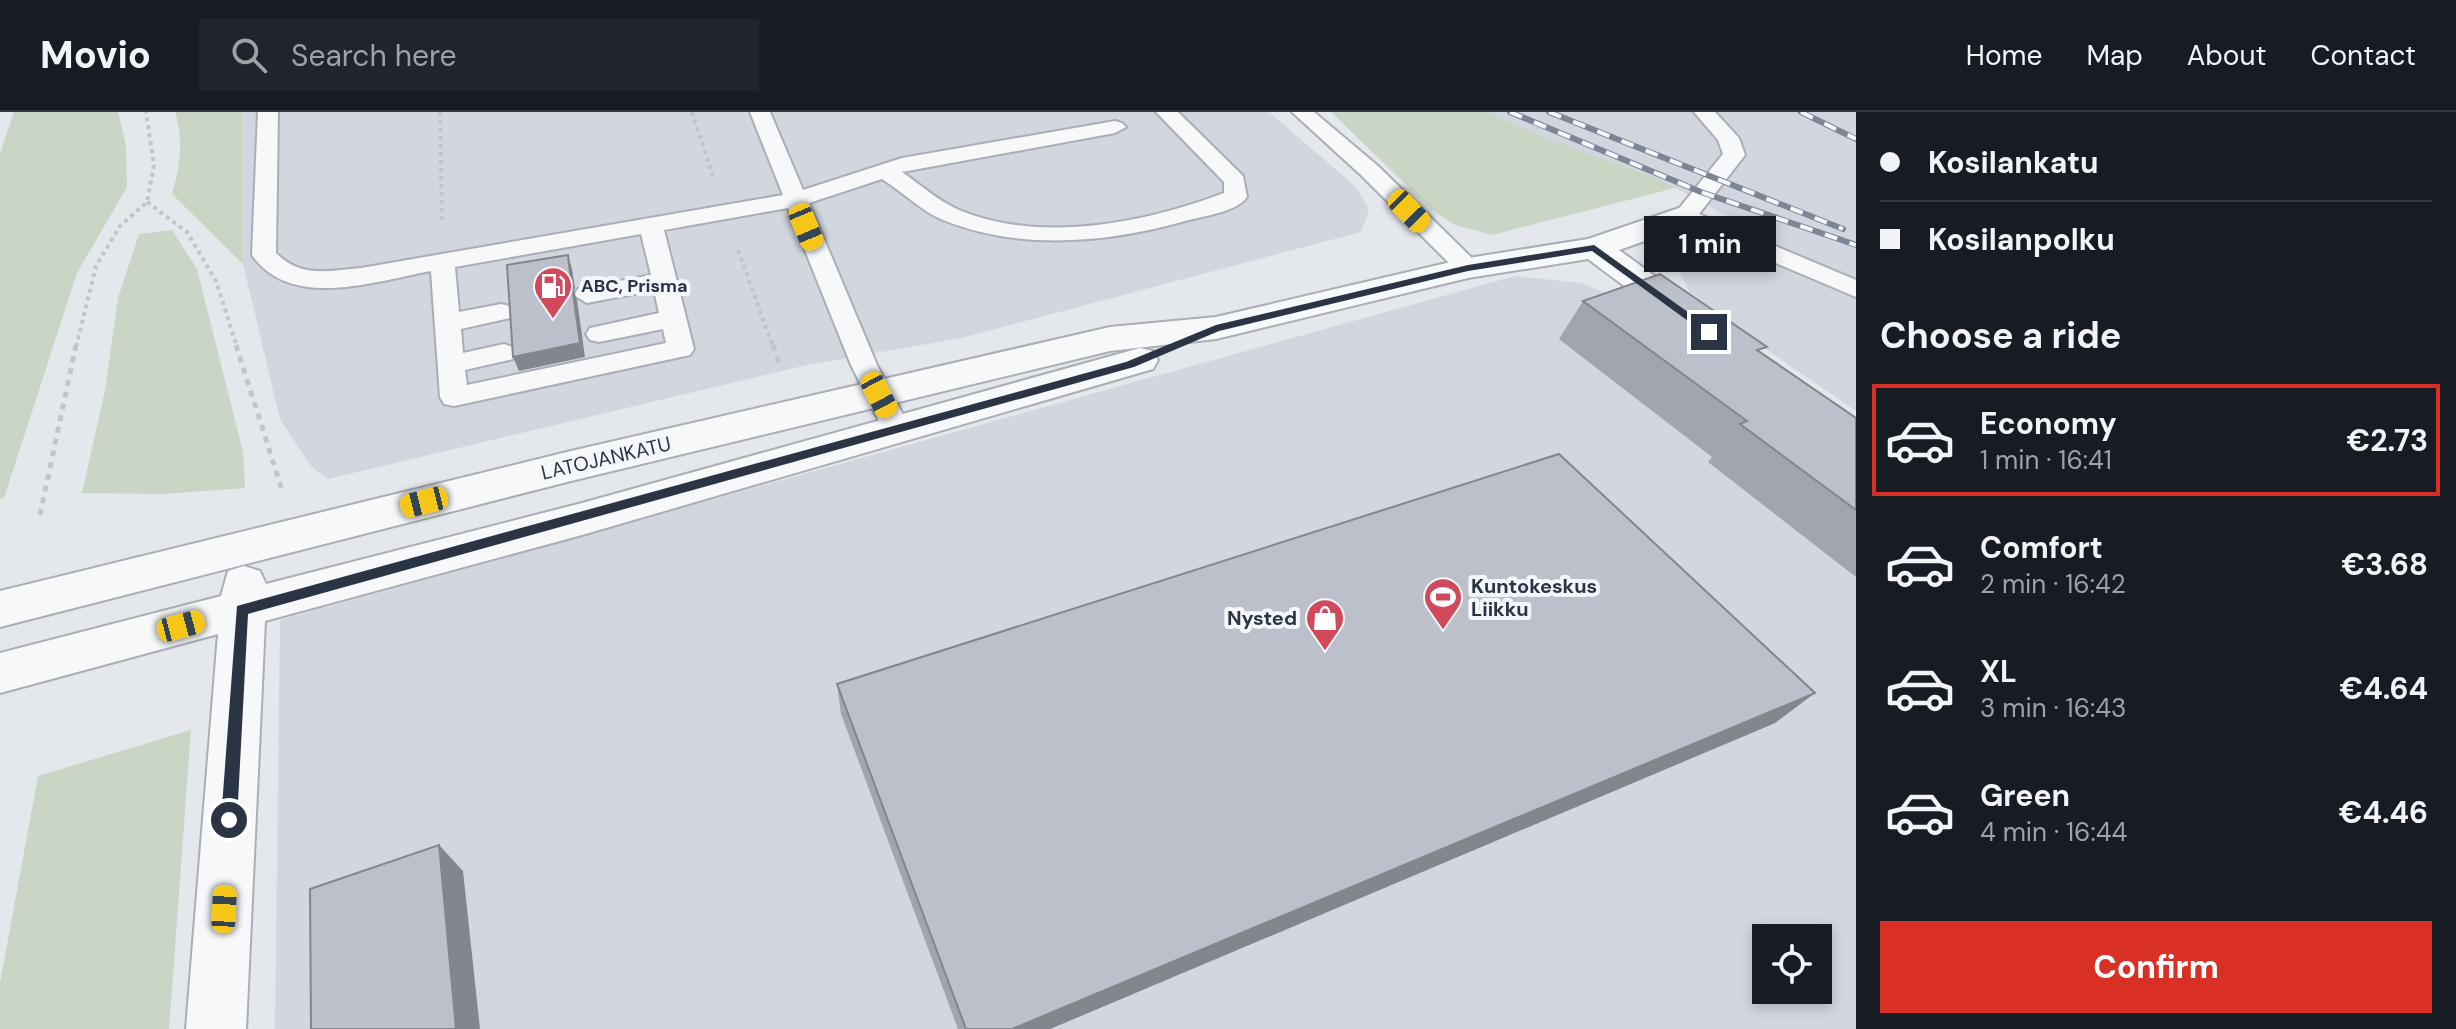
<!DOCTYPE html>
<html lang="en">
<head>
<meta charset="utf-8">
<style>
  body { margin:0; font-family:"DM Sans",sans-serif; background:#20242c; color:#f1f3f6; height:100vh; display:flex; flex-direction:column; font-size:30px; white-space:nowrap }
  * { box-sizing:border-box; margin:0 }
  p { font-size:26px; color:#9ea1a6 }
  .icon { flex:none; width:44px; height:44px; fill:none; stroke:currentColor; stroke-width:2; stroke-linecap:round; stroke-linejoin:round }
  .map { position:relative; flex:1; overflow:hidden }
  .sheet { display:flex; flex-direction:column; background:#171b24; width:600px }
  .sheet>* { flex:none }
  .hud { display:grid; align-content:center; height:176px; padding:0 24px; background:#171b24 }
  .tools { position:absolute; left:1752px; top:812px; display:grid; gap:16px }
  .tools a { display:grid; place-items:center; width:80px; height:80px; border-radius:0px; background:#171b24; box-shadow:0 4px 12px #0003; font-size:40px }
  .end { position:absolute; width:36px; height:36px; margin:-18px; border:10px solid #2b3445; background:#fff; box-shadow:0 0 0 4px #fff }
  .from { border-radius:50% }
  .bubble { position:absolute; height:56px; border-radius:0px; background:#171b24; box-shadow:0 4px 12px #0003; font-size:26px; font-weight:700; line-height:56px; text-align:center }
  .car { position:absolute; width:24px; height:48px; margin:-24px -12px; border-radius:10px; box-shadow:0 0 6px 2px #0007; background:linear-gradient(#f5c518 24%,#345 0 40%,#f5c518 0 76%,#345 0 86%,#f5c518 0) }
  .hud b { display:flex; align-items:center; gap:28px; height:76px; font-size:30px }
  .hud b+b { border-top:2px solid #363941 }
  .hud i { width:20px; height:20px; background:#f1f3f6 }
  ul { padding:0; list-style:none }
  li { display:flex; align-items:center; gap:24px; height:112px; margin:0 16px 12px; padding:0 8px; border:4px solid transparent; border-radius:0px }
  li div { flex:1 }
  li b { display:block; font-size:30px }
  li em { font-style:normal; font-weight:700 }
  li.current { border-color:#d93025 }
  li>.icon { width:72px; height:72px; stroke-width:1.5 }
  h2 { padding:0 24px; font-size:36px; line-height:96px }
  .cta { display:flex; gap:16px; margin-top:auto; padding:16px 24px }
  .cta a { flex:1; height:92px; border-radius:0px; background:#d93025; color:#fff; font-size:32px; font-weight:700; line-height:92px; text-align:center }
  header { display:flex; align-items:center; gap:48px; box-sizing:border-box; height:112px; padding:0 40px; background:#171b24; border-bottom:2px solid #363941 }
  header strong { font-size:38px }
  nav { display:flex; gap:44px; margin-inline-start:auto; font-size:28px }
  .search { width:560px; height:72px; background:#20242c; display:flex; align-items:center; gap:20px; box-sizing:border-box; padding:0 28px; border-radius:0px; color:#9ea1a6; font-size:30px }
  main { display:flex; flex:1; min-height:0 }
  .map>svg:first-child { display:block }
  .built { fill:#d2d6de; fill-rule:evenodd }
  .green { fill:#c9d6c5 }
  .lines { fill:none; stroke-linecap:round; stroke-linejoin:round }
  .service-casing { stroke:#a9aeb7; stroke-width:4 }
  .minor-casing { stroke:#a9aeb7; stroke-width:4 }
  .path-far1 { stroke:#c2c5cb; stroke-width:4; stroke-dasharray:4 4; stroke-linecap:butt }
  .path { stroke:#c2c5cb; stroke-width:5; stroke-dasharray:6 6; stroke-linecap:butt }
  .service { fill:#f7f8fa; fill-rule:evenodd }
  .minor { fill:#f7f8fa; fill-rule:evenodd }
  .rail-casing { stroke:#7d8696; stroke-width:6 }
  .rail { stroke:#f4f6f9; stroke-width:4; stroke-dasharray:13; stroke-linecap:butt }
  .wall { fill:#a1a5ae }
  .shaded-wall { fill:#83868d }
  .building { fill:#bbc0ca; stroke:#83868d; stroke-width:2 }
  .route { fill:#2b3445 }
  .labels { text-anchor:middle; stroke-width:8; stroke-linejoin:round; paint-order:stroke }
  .far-poi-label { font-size:18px; font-weight:bold; fill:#2b3445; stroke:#f4f6f9; text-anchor:start }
  .street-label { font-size:20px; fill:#2b3445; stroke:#f4f6f9 }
  .poi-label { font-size:20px; font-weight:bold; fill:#2b3445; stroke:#f4f6f9; text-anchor:start }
</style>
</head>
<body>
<header>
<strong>Movio</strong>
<div class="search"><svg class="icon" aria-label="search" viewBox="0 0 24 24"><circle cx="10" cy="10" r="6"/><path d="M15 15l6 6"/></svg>Search here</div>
<nav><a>Home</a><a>Map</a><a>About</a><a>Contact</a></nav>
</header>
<main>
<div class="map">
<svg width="1856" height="917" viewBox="0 0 1856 917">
  <rect width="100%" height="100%" fill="#e4e7ec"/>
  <g class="built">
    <path d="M243 0H1269L1356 75 1369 98 1361 120 961 226 807 253 328 367 311 354 280 307 243 152Z"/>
    <path d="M1489 0H1856V299L1755 230 1689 179 1678 157 1679 144 1734 108 1655 65 1548 27Z"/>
    <path d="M1515 164 1581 171 1643 196 1856 348V917H275L280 508ZM1766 826H1818V878H1766Z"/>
  </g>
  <g class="green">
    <path d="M14 0H118L126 33 127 75 77 161 4 386 0 387V42Z"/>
    <path d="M175 0H243V152L172 82C180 56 184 26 175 0Z"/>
    <path d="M1331 0H1489L1548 27 1655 65 1675 76 1492 123 1455 113 1432 98Z"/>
    <path d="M172 118 197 157 243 340 245 376 164 382 82 381 105 278 118 186 139 122Z"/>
    <path d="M191 618 169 917H0V871L38 664Z"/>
  </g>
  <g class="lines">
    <defs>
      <g id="service">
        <path d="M258 0H278L276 141C301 166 328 159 361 156L783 83 750 0H770L803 78 902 46 1115 9 1122 11 1126 15 1115 21 902 60C921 73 938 89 959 98 1041 132 1144 111 1224 81V70L1156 0H1178L1243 64 1247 85C1237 100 1203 104 1185 109 1108 131 1019 139 943 108 921 99 903 80 882 67L809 91 877 253 911 318 907 325 897 328 887 325 851 253 788 96 664 118 694 237 690 243 454 294 444 292 440 285 431 159C376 169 291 199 252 143ZM641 122 651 163 578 177 574 183 587 191 654 178 659 201 590 216 586 222 590 228 599 230 663 217 666 231 467 273 465 258 513 247 517 241 513 235 504 232 463 241 461 217 510 206 514 200 510 194 501 192 459 200 455 155Z"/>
        <path d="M1292 0H1314L1378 54 1477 151 1480 156 1477 161H1459L1362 64Z"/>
        <path d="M1694 0H1715L1739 26 1745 43 1699 102 1856 168V185L1677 109 1673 104 1677 99 1723 42 1718 28Z"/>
      </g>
      <g id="minor">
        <path d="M1685 94 1696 97 1701 104 1696 111 1619 138 1699 196 1705 204 1699 212 1687 215 1675 212 1588 147 1468 166 1216 227 1110 239 571 369 0 515V479L571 339 1110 215 1216 205 1468 146 1588 127Z"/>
        <path d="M1140 236 1153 239 1158 248 1153 257 582 423 265 509 246 917H186L218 522 0 581V541L221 484 228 459 244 454 260 459 266 472 582 391Z"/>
      </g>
    </defs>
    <use href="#service" class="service-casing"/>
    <use href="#minor" class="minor-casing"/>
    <g class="path-far1">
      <path d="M440 0 442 111"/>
      <path d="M692 0 713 64"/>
      <path d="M147 90 187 120 216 169 237 235"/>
      <path d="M738 138 773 235"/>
      <path d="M76 235 96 154 120 114 147 90 154 53 146 0"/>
    </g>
    <g class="path">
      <path d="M236 233 282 378"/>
      <path d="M773 233 781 256"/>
      <path d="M40 403 76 233"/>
    </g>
    <use href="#service" class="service"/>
    <use href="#minor" class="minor"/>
    <defs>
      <g id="rail">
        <path d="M1510 0 1701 80 1856 133"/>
        <path d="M1549 0 1843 117"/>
        <path d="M1801 0 1856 27"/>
      </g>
    </defs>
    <use href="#rail" class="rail-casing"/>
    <use href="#rail" class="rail"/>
  </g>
  <g class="wall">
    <path d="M1583 189 1761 241 1856 306V465L1708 350 1712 345 1559 227Z"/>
    <path d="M837 572 1775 611 1050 917H958L841 602Z"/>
  </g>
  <g class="shaded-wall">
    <path d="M568 143 572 157 575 176 574 179 577 188 585 245 519 259 513 245Z"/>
    <path d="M1815 581 1775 611 1050 917H1012Z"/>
    <path d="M439 733 463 759 480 917H456Z"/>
  </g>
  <g class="building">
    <path d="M568 143 570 162 566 169 572 174 580 231 513 245 507 153Z"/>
    <path d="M1660 162 1767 235 1757 238 1856 306V398L1740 312 1747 309 1583 189Z"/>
    <path d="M1559 342 1815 581 1012 917H966L837 572Z"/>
    <path d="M439 733 456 917H311L310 777Z"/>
  </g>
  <path class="route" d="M1594 133 1713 218V222H1706L1592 139 1468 159 1219 219 1134 255 248 502 237 708 229 715 221 708 237 494 1126 250 1216 213 1468 153Z"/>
  <defs>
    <symbol id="fuel-pin" viewBox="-11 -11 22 30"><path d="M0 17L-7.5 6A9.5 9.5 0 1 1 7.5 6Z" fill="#d1495b" stroke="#f4f6f9"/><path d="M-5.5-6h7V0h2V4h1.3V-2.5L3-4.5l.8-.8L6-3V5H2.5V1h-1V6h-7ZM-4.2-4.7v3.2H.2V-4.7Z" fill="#fff"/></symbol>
    <symbol id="stadium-pin" viewBox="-11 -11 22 30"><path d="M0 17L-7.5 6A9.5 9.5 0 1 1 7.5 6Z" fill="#d1495b" stroke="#f4f6f9"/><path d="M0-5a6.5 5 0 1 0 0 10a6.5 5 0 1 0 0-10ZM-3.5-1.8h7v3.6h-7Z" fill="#fff"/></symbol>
    <symbol id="shop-pin" viewBox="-11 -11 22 30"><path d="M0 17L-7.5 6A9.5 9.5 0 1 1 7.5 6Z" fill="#d1495b" stroke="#f4f6f9"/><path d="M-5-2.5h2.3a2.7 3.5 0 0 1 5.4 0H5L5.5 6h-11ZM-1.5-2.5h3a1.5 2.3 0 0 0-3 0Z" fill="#fff"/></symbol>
  </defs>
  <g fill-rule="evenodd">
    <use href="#fuel-pin" x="531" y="152" width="44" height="60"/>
    <use href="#stadium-pin" x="1421" y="463" width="44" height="60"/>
    <use href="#shop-pin" x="1303" y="484" width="44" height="60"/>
  </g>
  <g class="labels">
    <g class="far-poi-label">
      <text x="581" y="180">ABC, Prisma</text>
    </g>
    <g class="street-label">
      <text transform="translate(606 346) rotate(-13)" y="7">LATOJANKATU</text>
    </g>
    <g class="poi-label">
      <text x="1471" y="481">Kuntokeskus<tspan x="1471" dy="23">Liikku</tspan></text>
      <text x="1297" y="513" text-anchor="end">Nysted</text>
    </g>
  </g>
</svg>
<div class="tools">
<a><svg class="icon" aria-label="locate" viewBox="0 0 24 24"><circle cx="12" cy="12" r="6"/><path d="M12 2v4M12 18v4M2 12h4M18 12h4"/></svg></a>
</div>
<i class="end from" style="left:229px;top:708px"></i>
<i class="end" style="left:1709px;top:220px"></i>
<div class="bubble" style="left:1644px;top:104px;width:132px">1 min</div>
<i class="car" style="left:1409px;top:99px;rotate:136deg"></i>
<i class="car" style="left:806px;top:115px;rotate:157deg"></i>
<i class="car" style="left:879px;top:283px;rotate:152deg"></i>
<i class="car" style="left:424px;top:390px;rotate:256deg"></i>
<i class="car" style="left:181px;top:514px;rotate:75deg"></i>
<i class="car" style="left:224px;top:797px;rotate:3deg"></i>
</div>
<section class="sheet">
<div class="hud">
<b><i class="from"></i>Kosilankatu</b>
<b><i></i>Kosilanpolku</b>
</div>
<h2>Choose a ride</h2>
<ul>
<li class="current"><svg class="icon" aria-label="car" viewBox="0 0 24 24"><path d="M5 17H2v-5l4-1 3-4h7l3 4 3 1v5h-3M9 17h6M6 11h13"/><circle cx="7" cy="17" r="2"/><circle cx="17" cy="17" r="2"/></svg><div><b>Economy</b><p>1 min · 16:41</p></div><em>€2.73</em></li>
<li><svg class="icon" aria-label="car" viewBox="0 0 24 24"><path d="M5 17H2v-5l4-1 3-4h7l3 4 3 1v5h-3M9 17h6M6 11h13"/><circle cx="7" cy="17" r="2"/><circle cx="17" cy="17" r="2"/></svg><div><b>Comfort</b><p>2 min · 16:42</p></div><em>€3.68</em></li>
<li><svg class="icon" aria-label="car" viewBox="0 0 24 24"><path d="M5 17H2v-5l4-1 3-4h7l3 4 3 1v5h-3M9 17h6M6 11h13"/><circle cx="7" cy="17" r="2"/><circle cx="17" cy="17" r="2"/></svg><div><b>XL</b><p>3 min · 16:43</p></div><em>€4.64</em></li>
<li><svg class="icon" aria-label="car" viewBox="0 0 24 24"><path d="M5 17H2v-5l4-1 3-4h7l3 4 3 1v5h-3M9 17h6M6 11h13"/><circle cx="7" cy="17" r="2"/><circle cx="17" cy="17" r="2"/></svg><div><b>Green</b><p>4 min · 16:44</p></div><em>€4.46</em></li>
</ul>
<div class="cta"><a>Confirm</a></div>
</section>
</main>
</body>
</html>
